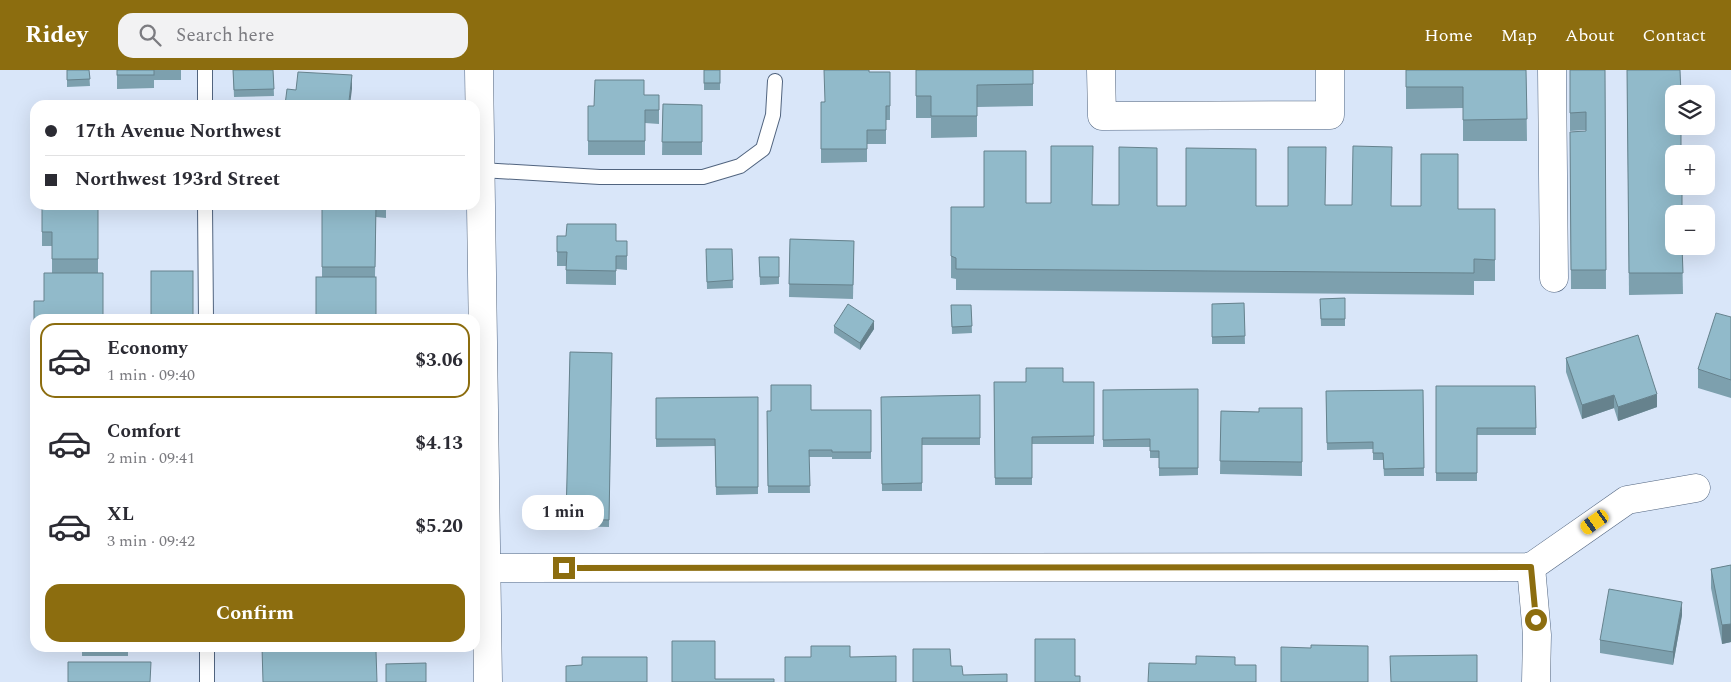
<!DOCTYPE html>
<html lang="en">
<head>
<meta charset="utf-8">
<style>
  body { margin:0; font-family:Spectral,serif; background:#f2f2f3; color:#2b2b33; height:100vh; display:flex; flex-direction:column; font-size:19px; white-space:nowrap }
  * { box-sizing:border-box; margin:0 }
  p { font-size:16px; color:#7c7c81 }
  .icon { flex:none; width:28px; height:28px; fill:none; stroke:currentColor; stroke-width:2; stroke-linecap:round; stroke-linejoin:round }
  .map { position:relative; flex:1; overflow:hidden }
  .sheet { position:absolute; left:30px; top:244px; width:450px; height:338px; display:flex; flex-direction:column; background:#fff; border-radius:15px; box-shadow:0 5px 20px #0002 }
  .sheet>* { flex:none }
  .top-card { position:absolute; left:30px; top:30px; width:450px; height:110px; border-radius:15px; box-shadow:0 5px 20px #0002; display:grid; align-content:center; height:110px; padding:0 15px; background:#fff }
  .tools { position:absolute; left:1665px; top:15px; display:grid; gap:10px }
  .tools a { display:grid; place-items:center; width:50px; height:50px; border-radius:10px; background:#fff; box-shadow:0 5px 20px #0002; font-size:25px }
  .end { position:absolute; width:22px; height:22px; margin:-11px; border:6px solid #8c6d0f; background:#fff; box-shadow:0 0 0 2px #fff }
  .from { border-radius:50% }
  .bubble { position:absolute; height:35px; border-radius:15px; background:#fff; box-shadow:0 5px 20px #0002; font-size:16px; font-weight:700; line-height:35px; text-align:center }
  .car { position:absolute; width:15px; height:30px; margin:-15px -8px; border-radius:6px; box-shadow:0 0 4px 1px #0007; background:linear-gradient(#f5c518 24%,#345 0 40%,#f5c518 0 76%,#345 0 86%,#f5c518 0) }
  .top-card b { display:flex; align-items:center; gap:18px; height:48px; font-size:19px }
  .top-card b+b { border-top:1px solid #e1e1e2 }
  .top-card i { width:12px; height:12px; background:#2b2b33 }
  ul { padding:9px 0 0; list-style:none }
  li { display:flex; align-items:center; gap:15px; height:75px; margin:0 10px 8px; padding:0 5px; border:2px solid transparent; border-radius:15px }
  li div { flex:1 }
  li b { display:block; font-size:19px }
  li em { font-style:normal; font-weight:700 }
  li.current { border-color:#8c6d0f }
  li>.icon { width:45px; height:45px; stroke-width:1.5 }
  .cta { display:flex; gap:10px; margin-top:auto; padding:10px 15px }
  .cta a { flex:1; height:58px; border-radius:15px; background:#8c6d0f; color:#fff; font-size:20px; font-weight:700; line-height:58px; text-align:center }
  header { display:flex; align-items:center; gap:30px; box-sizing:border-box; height:70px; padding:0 25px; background:#8c6d0f; color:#fff }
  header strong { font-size:24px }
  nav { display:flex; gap:28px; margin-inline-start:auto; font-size:18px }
  .search { width:350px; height:45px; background:#f2f2f3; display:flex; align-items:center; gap:12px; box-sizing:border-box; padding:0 18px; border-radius:15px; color:#7c7c81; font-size:19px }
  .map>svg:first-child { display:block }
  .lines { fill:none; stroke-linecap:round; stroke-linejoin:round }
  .lane-casing { stroke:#51647f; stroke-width:16 }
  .street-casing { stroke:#51647f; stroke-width:29 }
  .secondary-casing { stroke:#51647f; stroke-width:29 }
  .lane { stroke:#fff; stroke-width:14 }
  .street { stroke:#fff; stroke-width:28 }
  .secondary { stroke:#fff; stroke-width:28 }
  .wall { fill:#7da0ae }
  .shaded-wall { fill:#66828d }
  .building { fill:#91baca; stroke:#66828d }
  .route { stroke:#8c6d0f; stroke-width:6 }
</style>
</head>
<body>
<header>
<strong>Ridey</strong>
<div class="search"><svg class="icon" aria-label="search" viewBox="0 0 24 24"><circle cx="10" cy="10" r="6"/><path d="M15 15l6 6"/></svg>Search here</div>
<nav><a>Home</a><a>Map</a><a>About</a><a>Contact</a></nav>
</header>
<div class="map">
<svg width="1731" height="612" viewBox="0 0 1731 612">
  <rect width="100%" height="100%" fill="#d9e6f9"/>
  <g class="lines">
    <defs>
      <g id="lane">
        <path d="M205 0V35"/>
        <path d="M481 100 600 107H703L740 96 763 79 773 45 775 11"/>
        <path d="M205 135 206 249"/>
        <path d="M207 576V612"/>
      </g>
      <g id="street">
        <path d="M1101 0 1102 46 1330 45V0"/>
        <path d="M1552 0 1554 208"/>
        <path d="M1531 497 1537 565 1536 612"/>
        <path d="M485 498 1531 497 1627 430 1696 418"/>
      </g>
      <path id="secondary" d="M479 0 488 612"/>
    </defs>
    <use href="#lane" class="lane-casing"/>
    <use href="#street" class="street-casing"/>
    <use href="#secondary" class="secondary-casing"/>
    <use href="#lane" class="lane"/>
    <use href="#street" class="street"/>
    <use href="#secondary" class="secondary"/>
  </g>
  <g class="wall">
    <path d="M67 0H89L90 16 67 17Z"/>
    <path d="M117 0H181V10H154V18L117 19Z"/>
    <path d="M233 0H273L274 26 234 27Z"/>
    <rect x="704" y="0" width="16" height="20"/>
    <path d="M916 0H1033V36L977 37V67L931 68V48H916Z"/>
    <path d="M1406 0H1526L1527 71H1463V38L1406 39Z"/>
    <path d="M1570 0H1605L1606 219H1571L1570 62 1586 61V60L1570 61Z"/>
    <path d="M1627 0 1682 176 1683 224 1629 225Z"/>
    <path d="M869 2H890V50H886V74H867V92L821 93V32H824Z"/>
    <path d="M644 25H659V54L645 53V85H588V36H594Z"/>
    <path d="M663 34 702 35V85H662Z"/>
    <path d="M1026 133 1157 136H1392L1458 139H1495V211H1474V225L956 220V209L951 208V137H984Z"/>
    <path d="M42 135H98V203H52V176H42Z"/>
    <path d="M322 135H386V148L376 147 375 207H322Z"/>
    <path d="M790 169 854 171 853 229 789 227Z"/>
    <path d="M616 171 627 185V200L616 199V215L566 214V196H557V182Z"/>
    <path d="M732 179 733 218 707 219 706 186Z"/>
    <path d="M759 187H779V214L760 215Z"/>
    <path d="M1345 228V256H1321L1320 229Z"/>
    <path d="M34 231 35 249V306H34Z"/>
    <path d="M1244 233 1245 274H1212V234Z"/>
    <path d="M951 235H971L972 263 952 264Z"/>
    <path d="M1731 247V328L1698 318V299Z"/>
    <path d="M834 256 874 259 860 280 834 263Z"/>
    <path d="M570 282 612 283 609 457 566 456Z"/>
    <path d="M1566 288 1657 337 1618 351 1614 338 1582 349 1566 302Z"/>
    <path d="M994 312H1094V374H1032V415H995Z"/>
    <path d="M1436 316H1535L1536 365H1477V411H1436Z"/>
    <path d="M1198 319V405L1159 406V388H1150V377H1103V320Z"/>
    <path d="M1423 320 1424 406H1384L1383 390H1373V379L1327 380 1326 321Z"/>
    <path d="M980 325V375H922V421H882L881 327Z"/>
    <path d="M758 327V424L716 425 715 376 656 377V328Z"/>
    <path d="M1302 338V406L1220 404 1221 341 1259 342Z"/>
    <path d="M811 340H871V389H832V387H809L810 423H768L767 341Z"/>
    <path d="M1731 495V572L1722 574 1711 518V499Z"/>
    <path d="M1682 545 1673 595 1600 583V570Z"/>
    <rect x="82" y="576" width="46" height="10"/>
  </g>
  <g class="shaded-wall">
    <path d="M352 5V19L350 35 349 31Z"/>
    <path d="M874 251V259L860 280V273Z"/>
    <path d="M1657 324V337L1618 351V337Z"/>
    <path d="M1614 325V338L1582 349V335Z"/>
    <path d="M1682 532V545L1673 595V582Z"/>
    <path d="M1731 554V572L1722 574V555Z"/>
  </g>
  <g class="building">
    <path d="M67 0H89L90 9 67 10Z"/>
    <rect x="117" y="0" width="37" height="5"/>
    <path d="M233 0H273L274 19 234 20Z"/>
    <rect x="704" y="0" width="16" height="13"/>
    <path d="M824 0H869V2H890V36H886V60H867V79H821V32H825Z"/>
    <path d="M916 0H1033V14L977 15V46H931V26H916Z"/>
    <path d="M1406 0H1526L1527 49 1463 50V17H1406Z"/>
    <path d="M1570 0H1605L1606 200H1571L1570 62 1586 61V42L1570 43Z"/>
    <path d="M1627 0H1680L1681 24H1674V56H1681V84H1674V116H1682V144H1674V176H1682L1683 203H1629Z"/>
    <path d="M298 2 352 5 349 31H359L358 33 372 35H285L287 19 296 20Z"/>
    <path d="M595 10H644V25H659V40H645V71H588V36H594Z"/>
    <path d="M92 31H140V35H78H92Z"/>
    <path d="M663 34 702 35V72H662Z"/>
    <path d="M1051 76H1093L1092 135H1119V77L1157 78V136H1186V78L1256 79V136H1288V77H1326L1325 135H1352L1353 76 1392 77 1391 136H1421V84H1458V139H1495V190L1474 189V203L956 199V188L951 186V137H984V81H1026V133H1051Z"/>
    <path d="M42 135H98V189H52V162H42Z"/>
    <path d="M322 135H376L375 197H322Z"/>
    <path d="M567 154H616V171H627V186H616V201L566 200 567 182H557V166H566Z"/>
    <path d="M790 169 854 171 853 215 789 214Z"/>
    <path d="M706 179H732L733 210 707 212Z"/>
    <path d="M759 187H779V207H760Z"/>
    <rect x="151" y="201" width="42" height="48"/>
    <path d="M44 203H103V249H35V288H34V231H44Z"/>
    <rect x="316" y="207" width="60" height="42"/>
    <path d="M1345 228V249H1321L1320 229Z"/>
    <path d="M1244 233 1245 266 1212 267V234Z"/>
    <path d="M848 234 874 251 860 273 834 256Z"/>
    <path d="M951 235H971L972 256 952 257Z"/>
    <path d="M1716 243 1731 247V310L1698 299Z"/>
    <path d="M1638 265 1657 324 1618 337 1614 325 1582 335 1566 288Z"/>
    <path d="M570 282 612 283 609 450 566 449Z"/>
    <path d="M1026 298H1063V312H1094V366L1032 367V408H995L994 312H1026Z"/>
    <path d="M771 315H811V340H871V382H832V380H809L810 416H768L767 341H771Z"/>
    <path d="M1436 316H1535L1536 358H1477V403H1436Z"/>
    <path d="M1198 319V398H1159V381H1150V369L1103 370V320Z"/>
    <path d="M1423 320 1424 398 1384 399 1383 383H1373V372L1327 373 1326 321Z"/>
    <path d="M980 325V368H922V413L882 414 881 327Z"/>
    <path d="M758 327V417H716L715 369H656V328Z"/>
    <path d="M1259 338H1302V392L1220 391 1221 341 1259 342Z"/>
    <path d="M1731 495V554L1722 555 1711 499Z"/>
    <path d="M1609 519 1682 532 1673 582 1600 570Z"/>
    <path d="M1035 569H1075V606H1080V612H1035Z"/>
    <path d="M672 571H715V609H774V612H672Z"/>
    <path d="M1311 575 1368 576V612H1281V577L1311 578Z"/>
    <path d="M332 576H364V581H376L377 612H263L262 577Z"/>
    <path d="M811 576H850V587L896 586V612H785V587H811Z"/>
    <path d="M913 579H950L951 596H962L963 605 1007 604V612H913Z"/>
    <path d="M1477 585V612H1391L1390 586Z"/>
    <path d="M1196 586 1235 587V595H1256V612H1148L1149 593 1196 594Z"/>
    <path d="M582 587H647V612H566V596L582 595Z"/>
    <path d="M68 592H151L150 612H68Z"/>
    <path d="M426 593V612H386V594Z"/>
  </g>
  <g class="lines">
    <path class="route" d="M564 498 1531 497 1536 550"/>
  </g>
</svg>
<div class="tools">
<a><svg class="icon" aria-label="layers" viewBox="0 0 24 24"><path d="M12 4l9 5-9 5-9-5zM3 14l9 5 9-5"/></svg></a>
<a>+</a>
<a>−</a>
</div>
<i class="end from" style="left:1536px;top:550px"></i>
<i class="end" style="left:564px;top:498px"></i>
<div class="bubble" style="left:522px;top:425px;width:82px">1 min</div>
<i class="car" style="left:1595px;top:452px;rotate:235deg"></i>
<div class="top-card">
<b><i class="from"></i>17th Avenue Northwest</b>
<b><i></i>Northwest 193rd Street</b>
</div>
<section class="sheet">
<ul>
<li class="current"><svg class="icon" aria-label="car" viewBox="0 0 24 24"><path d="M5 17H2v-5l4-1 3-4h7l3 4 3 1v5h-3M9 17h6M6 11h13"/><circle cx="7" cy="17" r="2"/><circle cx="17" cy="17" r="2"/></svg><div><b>Economy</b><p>1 min · 09:40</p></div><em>$3.06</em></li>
<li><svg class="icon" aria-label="car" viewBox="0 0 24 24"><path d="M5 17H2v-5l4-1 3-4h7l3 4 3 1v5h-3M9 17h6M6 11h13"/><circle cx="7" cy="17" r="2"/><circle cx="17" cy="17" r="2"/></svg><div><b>Comfort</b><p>2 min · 09:41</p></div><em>$4.13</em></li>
<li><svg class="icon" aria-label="car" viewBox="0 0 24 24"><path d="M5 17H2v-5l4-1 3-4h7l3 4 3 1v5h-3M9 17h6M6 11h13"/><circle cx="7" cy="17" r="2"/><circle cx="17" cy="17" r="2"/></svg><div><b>XL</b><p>3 min · 09:42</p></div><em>$5.20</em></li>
</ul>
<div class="cta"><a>Confirm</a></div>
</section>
</div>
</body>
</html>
